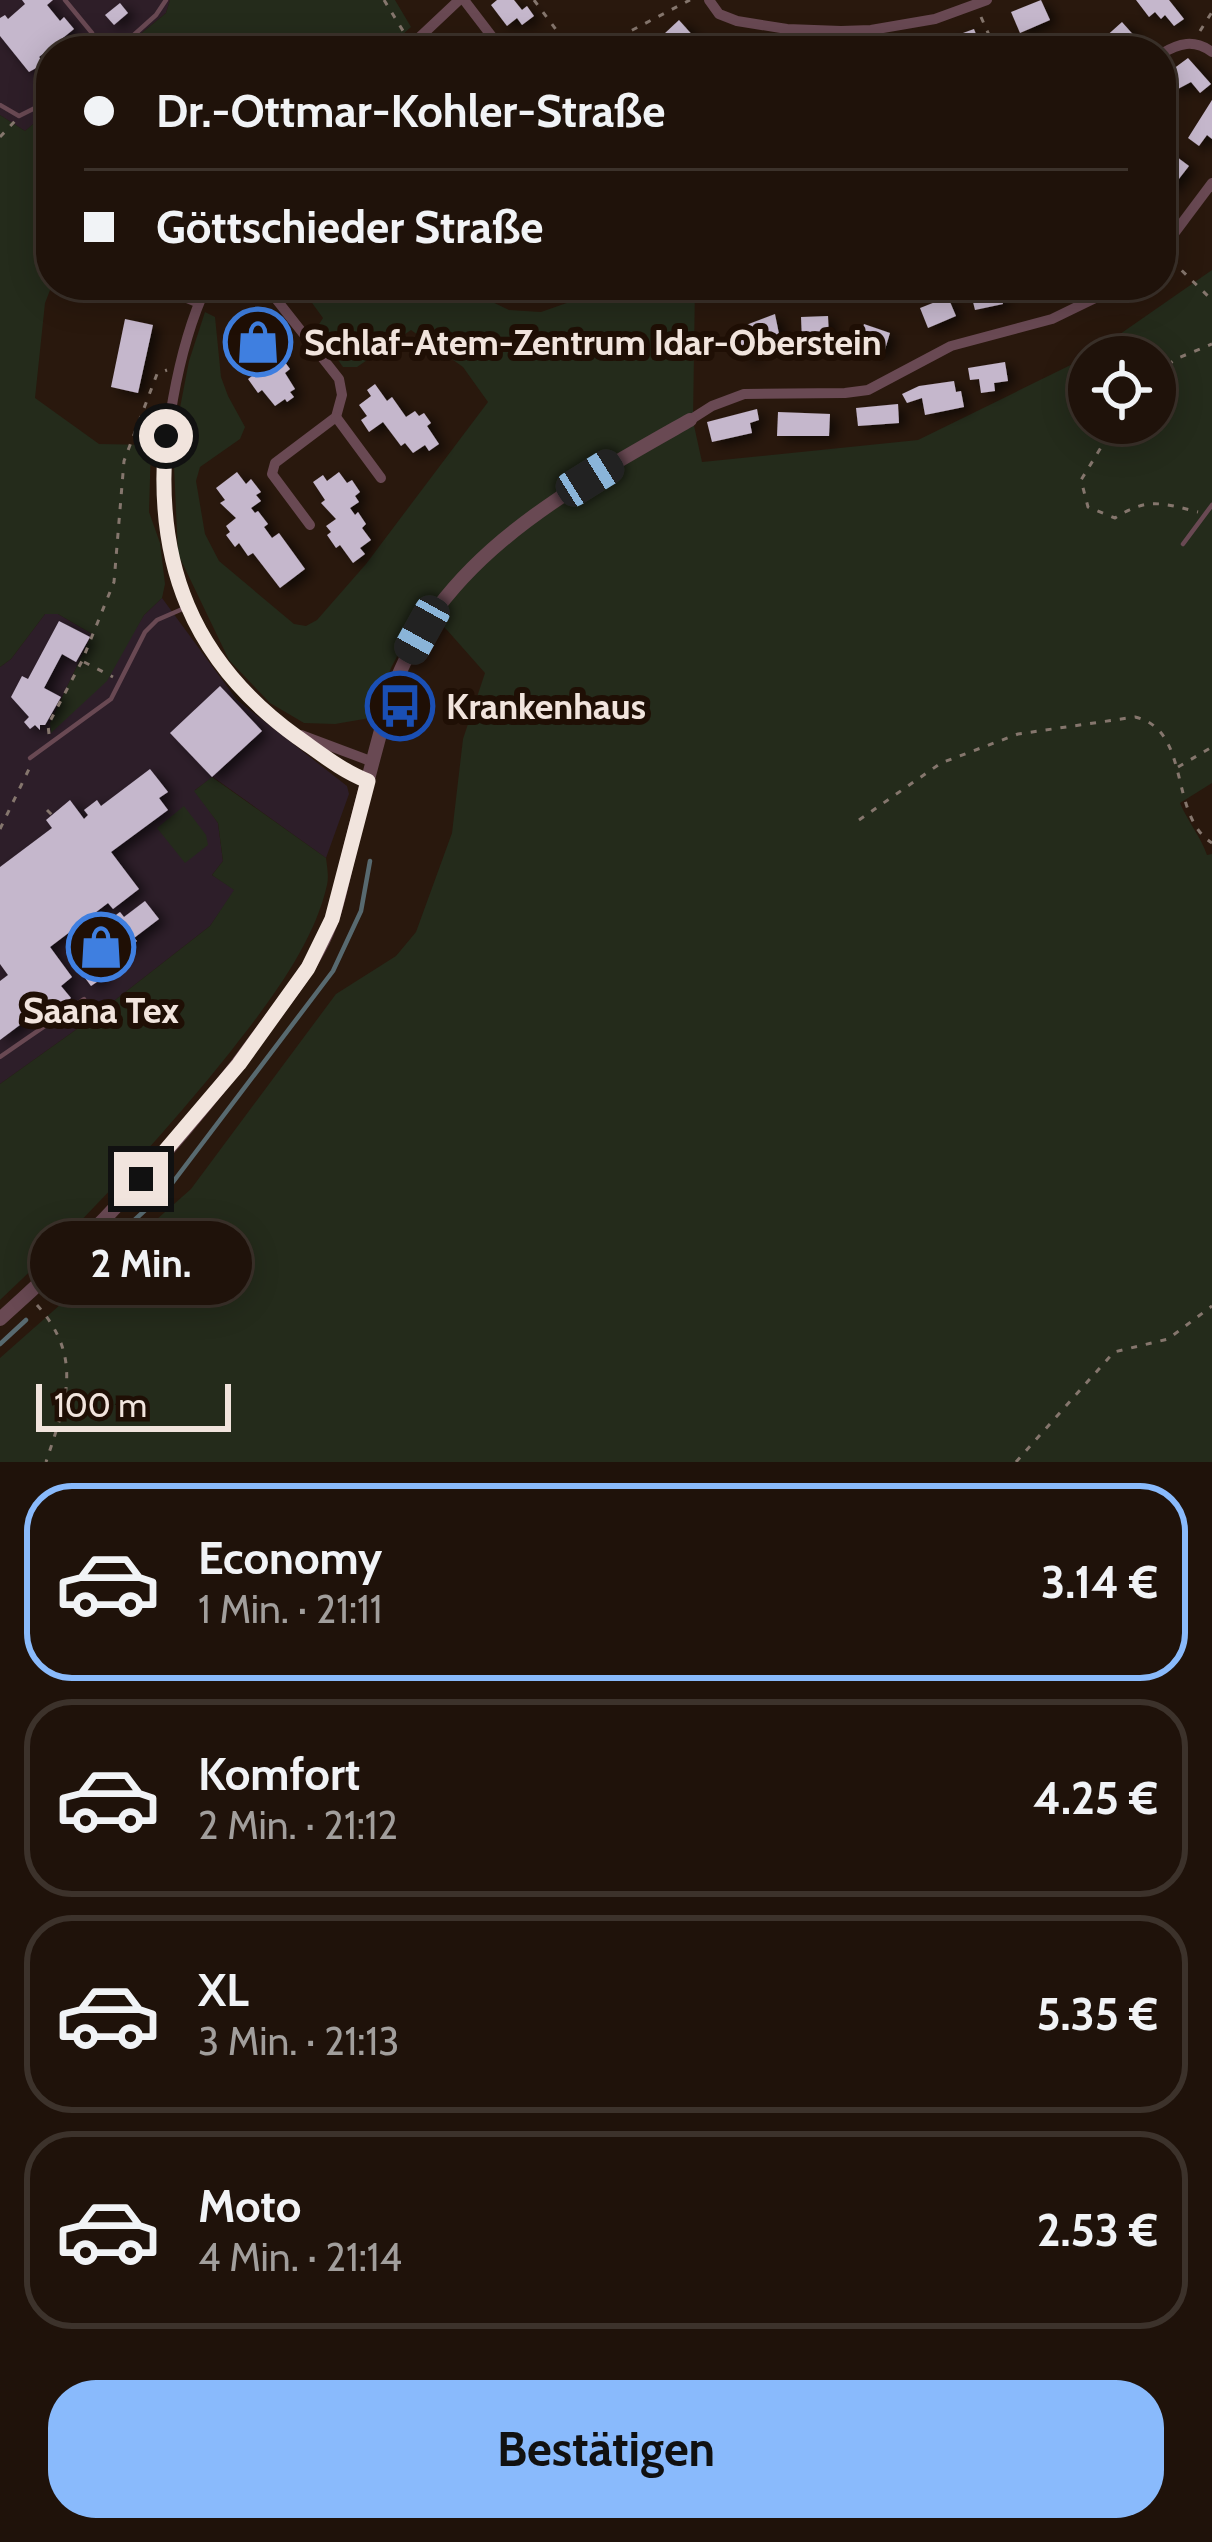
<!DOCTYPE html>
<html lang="de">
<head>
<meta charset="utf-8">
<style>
  body { margin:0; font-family:Cabin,sans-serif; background:#271b13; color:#f1f3f6; height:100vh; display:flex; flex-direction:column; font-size:45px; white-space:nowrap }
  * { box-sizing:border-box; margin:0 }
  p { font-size:39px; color:#a19e9c }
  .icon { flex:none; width:66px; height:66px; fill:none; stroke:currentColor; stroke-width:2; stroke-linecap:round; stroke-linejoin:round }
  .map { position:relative; height:1462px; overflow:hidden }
  .side { display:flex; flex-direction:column; background:#1f120a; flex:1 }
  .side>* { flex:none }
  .top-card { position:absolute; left:36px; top:36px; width:1140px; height:264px; border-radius:48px; box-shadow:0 6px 30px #0003,0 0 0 3px #3c322b; display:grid; align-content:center; height:264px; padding:0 48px; background:#1f120a }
  .buttons { position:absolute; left:1068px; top:336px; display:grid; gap:24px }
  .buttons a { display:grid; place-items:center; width:108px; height:108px; border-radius:50%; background:#1f120a; box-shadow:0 6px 30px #0003,0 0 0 3px #3c322b; font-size:60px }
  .scale { position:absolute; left:36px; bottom:30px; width:195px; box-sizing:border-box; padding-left:12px; border:6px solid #f1e4dd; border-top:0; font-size:33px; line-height:42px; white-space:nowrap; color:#f1e4dd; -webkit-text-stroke:9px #1f0f05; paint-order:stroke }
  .end { position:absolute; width:54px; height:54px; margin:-27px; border:15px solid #f1e4dd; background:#111; box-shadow:0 0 0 6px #111 }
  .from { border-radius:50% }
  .bubble { position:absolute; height:84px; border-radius:42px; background:#1f120a; box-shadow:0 6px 30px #0003,0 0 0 3px #3c322b; font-size:39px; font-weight:800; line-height:84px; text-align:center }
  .car { position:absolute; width:36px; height:72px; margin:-36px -18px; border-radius:15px; box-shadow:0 0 9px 3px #0007; background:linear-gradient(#222 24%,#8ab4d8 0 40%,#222 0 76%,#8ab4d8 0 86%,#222 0) }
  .top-card b { display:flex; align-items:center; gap:42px; height:114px; font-size:45px }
  .top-card b+b { border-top:3px solid #3c322b }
  .top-card i { width:30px; height:30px; background:#f1f3f6 }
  ul { padding:21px 0 0; list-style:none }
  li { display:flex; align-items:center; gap:36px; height:198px; margin:0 24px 18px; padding:0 24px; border:6px solid #3c322b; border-radius:48px }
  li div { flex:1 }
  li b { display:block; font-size:45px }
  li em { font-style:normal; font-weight:800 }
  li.on { border-color:#89bafc }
  li>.icon { width:108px; height:108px; stroke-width:1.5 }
  .primary-button { display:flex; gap:24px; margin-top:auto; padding:24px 48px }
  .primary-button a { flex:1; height:138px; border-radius:48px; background:#89bafc; color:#111; font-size:48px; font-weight:800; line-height:138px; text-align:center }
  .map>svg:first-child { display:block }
  .industrial { fill:#2e1e28 }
  .medical { fill:#2d1e29 }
  .green { fill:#242b1b; fill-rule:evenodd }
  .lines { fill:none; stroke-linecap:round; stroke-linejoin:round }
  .stream { stroke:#586a70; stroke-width:4.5 }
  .building { fill:#c5b7cc; filter:url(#shadow) }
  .path { stroke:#85766d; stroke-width:3; stroke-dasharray:6 9; stroke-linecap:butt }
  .service { stroke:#694953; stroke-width:4.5 }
  .minor { stroke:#694953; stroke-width:10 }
  .tertiary { stroke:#694953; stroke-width:14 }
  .route { stroke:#f1e4dd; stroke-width:15 }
  .labels { text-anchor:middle; stroke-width:12; stroke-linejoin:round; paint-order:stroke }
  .poi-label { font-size:36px; font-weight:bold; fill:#f1e4dd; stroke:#1f0f05; text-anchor:start }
</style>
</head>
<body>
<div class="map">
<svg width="1212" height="1462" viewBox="0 0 1212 1462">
  <defs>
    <filter id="shadow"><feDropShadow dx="7" dy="4" stdDeviation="6" flood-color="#0009"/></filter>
  </defs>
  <rect width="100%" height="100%" fill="#29180d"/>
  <path class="industrial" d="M0 0H170L166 13 120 51H51V109L25 131 0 115Z"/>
  <path class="medical" d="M162 598 237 700 347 786 349 794 326 858 213 777 195 790 218 823 223 861 212 875 235 890 210 926 91 1019 0 1084V667L11 659 45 614H58L92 634 50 723 128 641 144 615Z"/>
  <g class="green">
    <path d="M170 0H395L411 27 384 51H120L166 13Z"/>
    <path d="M51 109 52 285 45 303 35 398 99 444 151 445 149 512 160 543 165 584 162 598 144 615 107 681 51 733 50 723 92 634 58 614H45L11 659 0 667V115L25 131Z"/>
    <path d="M1212 270V783L1180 803C1188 822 1201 837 1207 855L1212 854V1462H0V1358L191 1189 336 994 396 956 416 932 452 833 463 739 485 673 447 630 423 608 392 666 370 718 335 724 304 723 270 703 229 660 178 554 173 444 189 361 205 312 215 317 221 377 228 396 245 427 240 439 200 467 196 481 205 534 219 561 294 624 306 626 317 620 366 564 488 402 463 367 411 330 357 367H343L316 329 323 318 299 285H457L509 310 541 312 618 285H695L693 421 702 462 918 440 1087 357ZM1089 357H1155V423H1089Z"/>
    <path d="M212 777 326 858C327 866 329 877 327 885 314 944 268 1004 231 1051 160 1140 83 1222 0 1300V1084L91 1019 210 926 234 890 212 875 223 861 218 823 194 791Z"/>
    <path d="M184 806 206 835 208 845 185 863 157 828Z"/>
  </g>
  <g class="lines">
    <g class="stream">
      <path d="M51 1297 167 1190 333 971 361 911 370 861"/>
      <path d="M0 1344 26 1320"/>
    </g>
  </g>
  <g class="building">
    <path d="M22 0H53L47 5 60 21 64 17 74 29 39 57 45 63 29 72 0 36V18L5 15 8 19 25 4Z"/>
    <path d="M497 0H514L522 10 527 6 534 16 522 25 517 18 507 26 491 5Z"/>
    <path d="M1041 0 1050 20 1020 33 1011 12Z"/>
    <path d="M1136 0H1169L1184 19 1174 26 1165 15 1161 19 1155 12 1149 17Z"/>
    <path d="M120 3 128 13 114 25 105 15Z"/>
    <path d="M679 20 695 38 681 51 664 34Z"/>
    <path d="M1122 22 1137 39 1123 51H1107L1111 48 1103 39Z"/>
    <path d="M974 29 981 47 970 51H957L952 37Z"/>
    <path d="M477 36 487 48 482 51H457Z"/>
    <path d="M541 37 552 51H520L533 41Z"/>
    <path d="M896 41 897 47 930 42 931 51H885L884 43Z"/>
    <path d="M1188 58 1211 84 1200 93 1191 82 1176 90 1165 75Z"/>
    <path d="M1212 100V139L1207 135 1199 146 1188 138Z"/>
    <path d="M1169 151 1189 166 1171 189 1161 181V162Z"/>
    <path d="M998 285 1003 304 975 310 970 290Z"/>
    <path d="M948 297 956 316 928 328 920 308Z"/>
    <path d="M775 314 780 339 755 345 757 354 745 358 739 340 749 337 746 325Z"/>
    <path d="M828 316 829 338 802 342 801 317Z"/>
    <path d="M260 317 268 328 273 324 283 337 278 340 282 346 276 350 290 369 285 373 295 389 290 392 294 397 287 402 285 399 275 406 262 390 258 393 248 379 252 376 248 370 257 363 242 347 247 344 234 327 243 320 247 326Z"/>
    <path d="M125 319 153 325 138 393 111 387Z"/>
    <path d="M864 324 890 333 883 356 856 347Z"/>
    <path d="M1005 362 1008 381 994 383 995 391 981 393 979 379 970 380 968 368Z"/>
    <path d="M954 381 956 392 961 391 964 407 925 415 922 398 907 403 902 394 919 386Z"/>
    <path d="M375 384 387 401 392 397 406 417 415 411 419 416 424 413 431 423 427 426 439 444 429 451 425 445 413 453 405 443 401 446 383 422 369 432 361 420 367 416 359 405 371 396 367 390Z"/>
    <path d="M898 404 899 423 858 426 856 408Z"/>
    <path d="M757 409 759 420 750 423 752 433 712 442 707 422Z"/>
    <path d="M778 412 830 414 829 436H777Z"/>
    <path d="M237 472 246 484 251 479 261 492 256 495 261 501 251 508 255 513 258 511 268 524 264 527 272 538 279 533 305 569 280 588 253 553 248 556 239 543 235 547 226 535 230 532 226 526 236 518 220 503 225 500 216 488Z"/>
    <path d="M339 472 347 483 352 480 360 492 355 496 359 502 350 508 355 515 358 512 366 524 362 528 371 540 360 548 365 554 353 563 340 545 336 548 327 535 331 532 326 526 336 519 321 503 325 500 313 482 323 475 327 481Z"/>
    <path d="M59 621 90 637 76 662 62 654 44 688 61 697 45 725H40V730L35 725 30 729 24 722 29 717 11 697 22 676 28 679Z"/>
    <path d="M220 686 262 731 212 777 170 733Z"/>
    <path d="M150 769 168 792 159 798 168 810 111 852 139 889 113 909 108 903 50 947 72 977 61 986 71 998 49 1014 46 1011 39 1016 37 1012 0 1040V981L8 975 0 964V867L52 828 46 820 70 800 84 819 88 815 84 810 97 800 101 806Z"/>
    <path d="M145 901 159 919 134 938 137 941 102 967 107 975 91 986 66 952 120 912 124 917Z"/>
  </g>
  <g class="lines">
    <g class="path">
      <path d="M384 0 405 34"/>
      <path d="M534 0 572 51"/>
      <path d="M981 17 996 51"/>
      <path d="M1200 31 1212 12"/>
      <path d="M592 51 690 0"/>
      <path d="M0 137 15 121"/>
      <path d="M1171 260 1212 300"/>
      <path d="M1155 373 1178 358 1212 344"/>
      <path d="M1116 423 1081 480 1088 507 1115 518C1147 497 1162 503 1198 512"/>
      <path d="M84 662 113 677"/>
      <path d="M49 734 48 725 82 661 114 582 124 461 157 374 167 370"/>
      <path d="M1178 767 1212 747"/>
      <path d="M47 810 52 815"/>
      <path d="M859 820 941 763 1018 734 1135 717C1192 730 1168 815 1212 843"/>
      <path d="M0 829 29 769"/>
      <path d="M37 1305C84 1358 66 1401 46 1462"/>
      <path d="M1016 1462 1114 1352 1168 1339 1212 1306"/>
    </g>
    <g class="service">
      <path d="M65 0 92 33"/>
      <path d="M116 51 156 15 166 0"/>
      <path d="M0 105 19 116 51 100"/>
      <path d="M148 285 199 306"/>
      <path d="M1183 544 1212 505"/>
      <path d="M30 758 111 699 145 632 157 620 187 607"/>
      <path d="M0 1057 84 999"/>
    </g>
    <g class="minor">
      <path d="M464 0 503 51"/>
      <path d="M709 0 719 14 737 21 787 29 841 31 871 30 935 19 987 0"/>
      <path d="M405 51 459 0"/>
      <path d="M1161 54C1179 43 1194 39 1212 52"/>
      <path d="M1161 251 1212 183"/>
      <path d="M207 285C190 321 180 360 173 399 147 539 179 653 298 737 321 753 342 771 368 781"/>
      <path d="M265 285 339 379 342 395 336 417 275 463 272 474 310 525"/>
      <path d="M336 417 381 478"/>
      <path d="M690 420 712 406 744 394 845 393 868 390 951 346 1052 319 1122 285"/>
      <path d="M301 735 373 762"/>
    </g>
    <path class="tertiary" d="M0 1319C97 1233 186 1136 262 1031 284 1002 307 973 323 941 338 911 343 877 351 845 363 798 375 751 388 705 430 562 570 488 690 420"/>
  </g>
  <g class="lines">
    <path class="route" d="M141 1179 239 1064 308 968 332 919 368 781C342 771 320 753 297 737 192 661 154 563 166 436"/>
  </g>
  <defs>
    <symbol id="shop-ring" viewBox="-11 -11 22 22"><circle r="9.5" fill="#1f0f05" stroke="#3f7fe0" stroke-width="1.5"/><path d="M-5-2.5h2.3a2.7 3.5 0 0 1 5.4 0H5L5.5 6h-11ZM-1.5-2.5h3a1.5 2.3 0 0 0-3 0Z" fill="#3f7fe0"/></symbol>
    <symbol id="bus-ring" viewBox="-11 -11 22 22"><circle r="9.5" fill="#1f0f05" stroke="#1a4fb4" stroke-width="1.5"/><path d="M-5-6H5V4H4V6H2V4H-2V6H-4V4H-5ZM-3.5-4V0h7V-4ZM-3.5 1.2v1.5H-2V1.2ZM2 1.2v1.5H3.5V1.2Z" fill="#1a4fb4"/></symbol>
  </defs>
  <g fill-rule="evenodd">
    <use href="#shop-ring" x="220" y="304" width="76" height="76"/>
    <use href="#bus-ring" x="362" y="668" width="76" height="76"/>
    <use href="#shop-ring" x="63" y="909" width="76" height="76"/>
  </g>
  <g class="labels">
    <g class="poi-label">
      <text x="304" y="355">Schlaf-Atem-Zentrum Idar-Oberstein</text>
      <text x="446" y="719">Krankenhaus</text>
      <text x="101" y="1023" text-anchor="middle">Saana Tex</text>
    </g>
  </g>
</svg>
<div class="buttons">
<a><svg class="icon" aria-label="locate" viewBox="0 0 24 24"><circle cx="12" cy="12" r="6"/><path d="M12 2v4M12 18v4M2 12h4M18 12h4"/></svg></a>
</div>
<div class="scale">100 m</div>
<i class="end from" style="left:166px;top:436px"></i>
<i class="end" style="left:141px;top:1179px"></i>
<div class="bubble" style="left:30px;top:1221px;width:222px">2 Min.</div>
<i class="car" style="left:590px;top:478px;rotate:58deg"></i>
<i class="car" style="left:422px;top:630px;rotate:209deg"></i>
<div class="top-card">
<b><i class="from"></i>Dr.-Ottmar-Kohler-Straße</b>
<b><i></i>Göttschieder Straße</b>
</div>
</div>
<section class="side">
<ul>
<li class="on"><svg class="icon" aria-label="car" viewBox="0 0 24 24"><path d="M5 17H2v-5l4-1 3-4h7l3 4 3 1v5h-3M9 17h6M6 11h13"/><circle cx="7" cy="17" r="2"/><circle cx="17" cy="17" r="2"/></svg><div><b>Economy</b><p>1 Min. · 21:11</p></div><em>3.14 €</em></li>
<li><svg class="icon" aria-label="car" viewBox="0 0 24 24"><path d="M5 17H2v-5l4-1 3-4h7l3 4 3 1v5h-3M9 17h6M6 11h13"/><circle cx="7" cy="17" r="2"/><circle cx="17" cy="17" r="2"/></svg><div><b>Komfort</b><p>2 Min. · 21:12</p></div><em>4.25 €</em></li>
<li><svg class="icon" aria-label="car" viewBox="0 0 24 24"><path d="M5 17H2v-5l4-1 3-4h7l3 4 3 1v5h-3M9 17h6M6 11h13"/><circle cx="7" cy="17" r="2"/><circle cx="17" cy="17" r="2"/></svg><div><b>XL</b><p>3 Min. · 21:13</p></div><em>5.35 €</em></li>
<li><svg class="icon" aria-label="car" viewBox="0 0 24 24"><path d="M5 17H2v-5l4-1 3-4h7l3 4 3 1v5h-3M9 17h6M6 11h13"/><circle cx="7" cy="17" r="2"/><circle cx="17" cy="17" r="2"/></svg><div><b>Moto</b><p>4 Min. · 21:14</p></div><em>2.53 €</em></li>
</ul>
<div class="primary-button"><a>Bestätigen</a></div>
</section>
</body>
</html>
